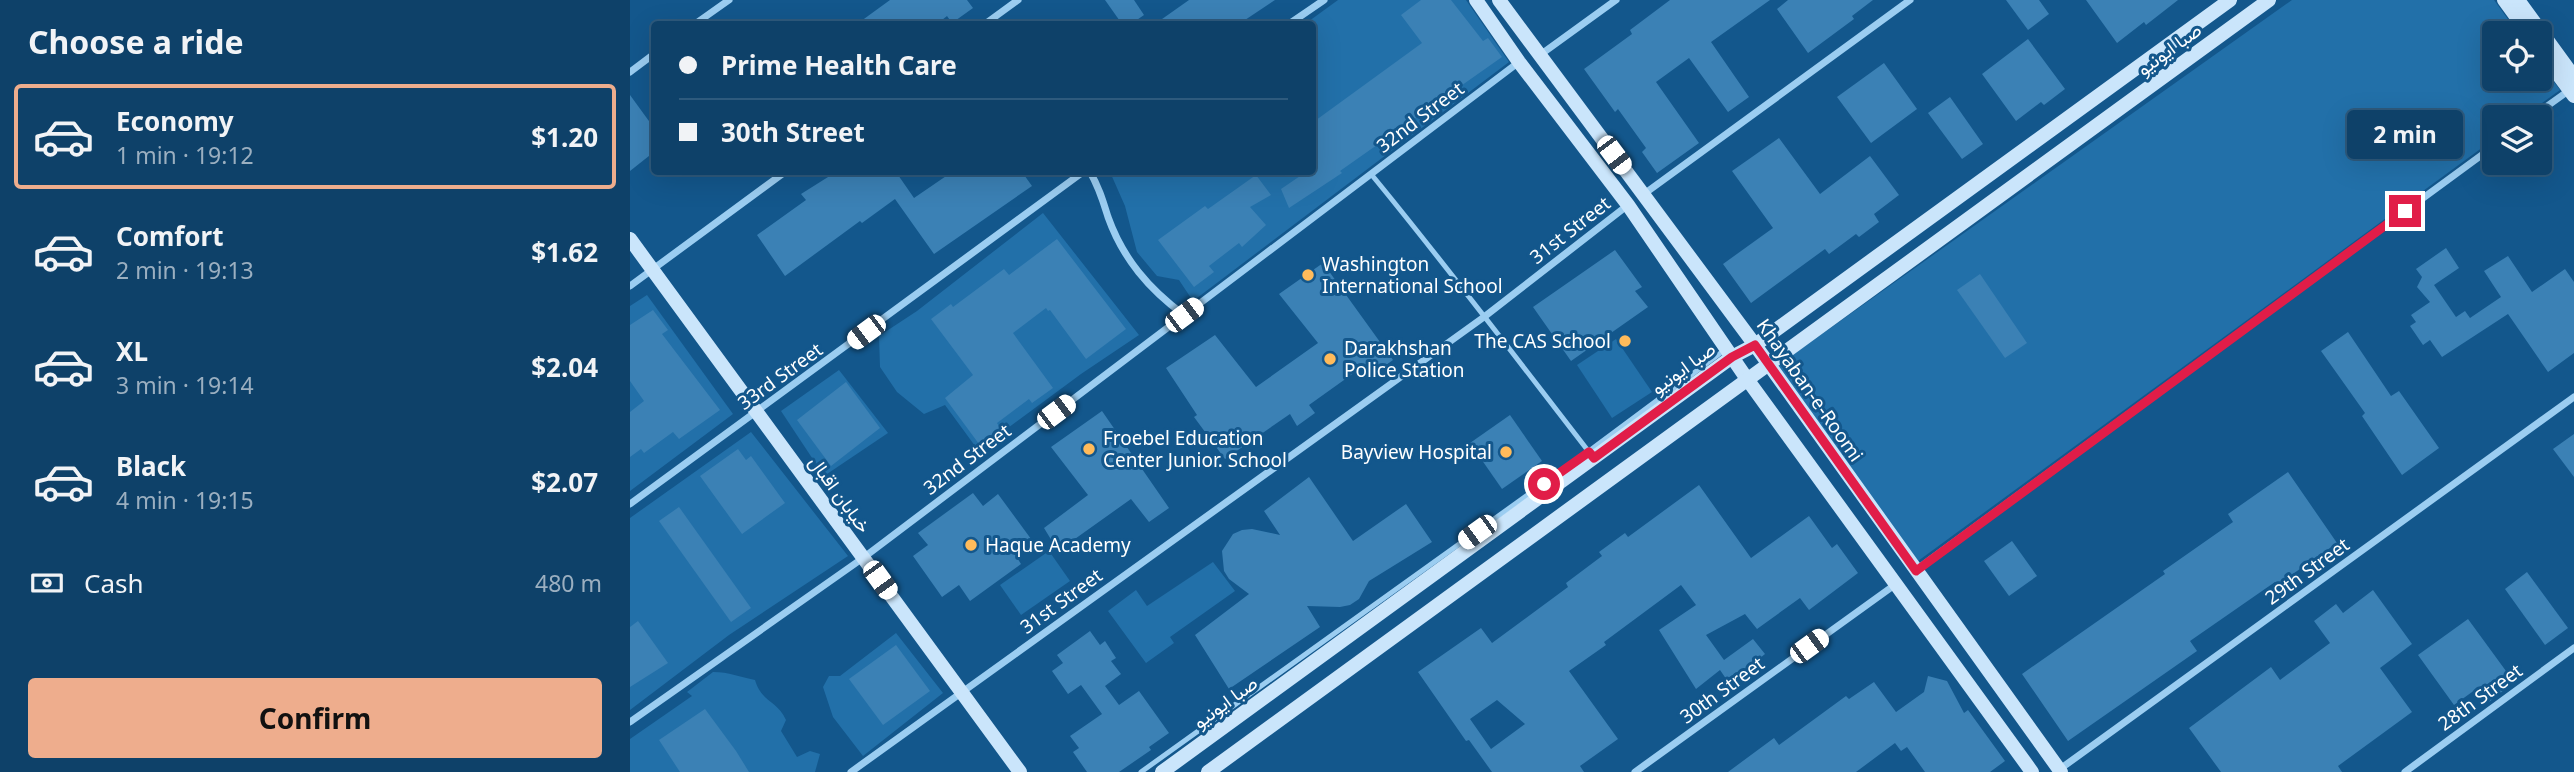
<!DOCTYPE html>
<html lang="en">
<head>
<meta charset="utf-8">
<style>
  body { margin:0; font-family:"Noto Sans",Vazirmatn,sans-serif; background:#17486f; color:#f1f3f6; height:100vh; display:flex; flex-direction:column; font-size:26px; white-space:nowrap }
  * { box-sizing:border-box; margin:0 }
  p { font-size:23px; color:#9bafc0 }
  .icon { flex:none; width:38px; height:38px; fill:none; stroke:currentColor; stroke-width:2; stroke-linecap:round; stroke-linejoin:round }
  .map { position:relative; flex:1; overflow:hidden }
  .details { display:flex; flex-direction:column; background:#0e4169; width:630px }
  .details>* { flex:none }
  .top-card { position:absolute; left:21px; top:21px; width:665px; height:154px; border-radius:7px; box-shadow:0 7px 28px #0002,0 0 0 2px #2e5a7d; display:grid; align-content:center; height:154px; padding:0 28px; background:#0e4169 }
  .controls { position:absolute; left:1852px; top:21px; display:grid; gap:14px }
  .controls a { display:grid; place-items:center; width:70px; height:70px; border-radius:7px; background:#0e4169; box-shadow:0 7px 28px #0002,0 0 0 2px #2e5a7d; font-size:35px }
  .end { position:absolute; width:32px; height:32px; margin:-16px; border:9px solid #e11d48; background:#fff; box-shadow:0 0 0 4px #fff }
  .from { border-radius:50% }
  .bubble { position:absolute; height:49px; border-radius:7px; background:#0e4169; box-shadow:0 7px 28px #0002,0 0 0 2px #2e5a7d; font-size:23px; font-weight:700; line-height:49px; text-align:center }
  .car { position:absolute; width:21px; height:42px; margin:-21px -10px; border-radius:9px; box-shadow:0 0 5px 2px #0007; background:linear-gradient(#fff 24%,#345 0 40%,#fff 0 76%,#345 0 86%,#fff 0) }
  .top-card b { display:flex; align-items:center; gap:24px; height:66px; font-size:26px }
  .top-card b+b { border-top:2px solid #2e5a7d }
  .top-card i { width:18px; height:18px; background:#f1f3f6 }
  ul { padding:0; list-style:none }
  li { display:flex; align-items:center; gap:21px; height:105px; margin:0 14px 10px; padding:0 14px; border:4px solid transparent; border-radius:7px }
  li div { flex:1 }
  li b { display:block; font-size:26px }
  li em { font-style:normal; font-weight:700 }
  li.selected { border-color:#eead8d }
  li>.icon { width:63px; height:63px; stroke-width:1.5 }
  h2 { padding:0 28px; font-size:32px; line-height:84px }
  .pay { display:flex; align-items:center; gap:18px; height:77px; padding:0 28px; font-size:26px }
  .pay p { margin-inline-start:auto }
  .cta { display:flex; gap:14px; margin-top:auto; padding:14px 28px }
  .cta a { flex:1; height:80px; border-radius:7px; background:#eead8d; color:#111; font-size:28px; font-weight:700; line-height:80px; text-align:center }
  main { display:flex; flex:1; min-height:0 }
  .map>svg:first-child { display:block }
  .green { fill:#2270a9 }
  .building { fill:#3b81b5; fill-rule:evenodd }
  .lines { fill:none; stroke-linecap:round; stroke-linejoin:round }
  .lane { stroke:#9bcdf1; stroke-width:5 }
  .street { stroke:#9bcdf1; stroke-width:7 }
  .secondary { stroke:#cae5fb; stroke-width:14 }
  .route { stroke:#e11d48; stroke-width:9 }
  .poi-dot { fill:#ffbb5b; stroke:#13578c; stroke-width:2.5 }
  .labels { text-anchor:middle; stroke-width:6; stroke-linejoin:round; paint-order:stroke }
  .street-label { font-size:19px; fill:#fff; stroke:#13578c }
  .poi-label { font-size:19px; fill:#fff; stroke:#13578c; text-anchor:start }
</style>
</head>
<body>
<main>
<section class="details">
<h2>Choose a ride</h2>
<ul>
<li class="selected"><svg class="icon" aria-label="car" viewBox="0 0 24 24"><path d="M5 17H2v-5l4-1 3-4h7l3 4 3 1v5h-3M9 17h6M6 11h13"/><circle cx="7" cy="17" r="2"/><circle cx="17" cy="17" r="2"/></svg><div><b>Economy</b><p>1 min · 19:12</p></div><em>$1.20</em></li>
<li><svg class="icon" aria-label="car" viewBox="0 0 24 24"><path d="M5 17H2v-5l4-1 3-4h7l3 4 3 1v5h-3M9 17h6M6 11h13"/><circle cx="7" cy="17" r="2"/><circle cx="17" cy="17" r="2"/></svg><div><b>Comfort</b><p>2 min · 19:13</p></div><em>$1.62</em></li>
<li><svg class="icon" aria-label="car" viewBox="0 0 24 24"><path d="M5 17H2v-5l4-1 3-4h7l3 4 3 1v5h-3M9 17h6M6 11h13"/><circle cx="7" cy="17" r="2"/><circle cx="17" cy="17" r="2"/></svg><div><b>XL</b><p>3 min · 19:14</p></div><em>$2.04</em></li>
<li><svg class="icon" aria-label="car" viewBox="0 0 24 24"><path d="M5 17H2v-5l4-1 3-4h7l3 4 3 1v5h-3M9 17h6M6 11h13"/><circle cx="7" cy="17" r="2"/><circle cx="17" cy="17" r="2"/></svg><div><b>Black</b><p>4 min · 19:15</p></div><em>$2.07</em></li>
</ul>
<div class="pay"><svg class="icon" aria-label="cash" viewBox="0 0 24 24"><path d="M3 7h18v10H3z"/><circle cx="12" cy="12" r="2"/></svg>Cash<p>480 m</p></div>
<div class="cta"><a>Confirm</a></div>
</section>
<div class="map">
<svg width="1944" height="772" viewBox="0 0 1944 772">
  <rect width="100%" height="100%" fill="#13578c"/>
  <g class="green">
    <path d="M708 0H836L879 62 563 301 549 280 527 276 507 252 495 206 480 172H682V24H675Z"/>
    <path d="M1662 0H1864L1888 33H1864V79H1909V62L1930 90 1893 117H1864V139L1288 561 1147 366Z"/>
    <path d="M413 213 509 335 451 374 348 450 315 405 294 414 267 392 250 367 249 336 287 311Z"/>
    <path d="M17 295 103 414 0 491V306Z"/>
    <path d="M986 339 1022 392 982 418 947 365Z"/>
    <path d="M209 370 258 433 194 476 151 411Z"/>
    <path d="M121 432 218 556 99 635 0 710V518Z"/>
    <path d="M419 551 440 581 391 615 370 585Z"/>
    <path d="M583 562 605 591 540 637 544 643 516 663 478 611 506 590 517 606Z"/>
    <path d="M266 633 313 693 233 756 203 717 193 687 199 676H210Z"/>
    <path d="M83 672C99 672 110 677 125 680 132 703 147 700 156 720L151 731 167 757 180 751 190 754 185 772H0V739L62 696 57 692Z"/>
  </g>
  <g class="building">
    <path d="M260 0H337L343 8 322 23 317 16 307 24H227Z"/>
    <path d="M475 0H504L514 15 501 24H492Z"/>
    <path d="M559 0H645L609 24H525Z"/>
    <path d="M791 0H821L853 41 858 38 872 57 710 171 712 173 659 208 651 189 676 172H682V123L792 43 771 15Z"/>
    <path d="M1040 0H1140L1081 42 1119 97 1098 112 1059 58 1026 82 1069 143 1027 173 1012 152 1016 148 988 109 985 112 954 69 1002 34 1000 30Z"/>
    <path d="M1158 0H1243L1222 16 1224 19 1178 53 1147 9Z"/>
    <path d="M1376 0H1409L1419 14 1398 30Z"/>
    <path d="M1456 0H1548L1516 25 1514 22 1487 43Z"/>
    <path d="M1398 39 1435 89 1414 105 1411 102 1386 121 1352 74Z"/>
    <path d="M1254 63 1287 109 1241 143 1207 97Z"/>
    <path d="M0 95 24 128V152L0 171Z"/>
    <path d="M1320 97 1353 144 1332 159 1298 113Z"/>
    <path d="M1149 138 1190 194 1240 156 1269 195 1244 214 1249 222 1229 237 1226 234 1199 254 1195 249 1121 303 1093 264 1143 228 1102 171Z"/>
    <path d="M206 172H266L284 198 322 172H392L402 186 304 254 265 199 232 223 230 221 155 276 127 235 176 200 171 194Z"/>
    <path d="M626 175 641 195 620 207 636 225 612 247 609 243 579 266 584 272 564 287 528 240 575 206 578 209Z"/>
    <path d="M427 239 496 329 456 359 420 310 418 311 416 308 383 333 423 388 402 403 399 399 367 423 370 428 349 444 315 398 343 375 301 319 321 304 323 307 374 269 379 275Z"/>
    <path d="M1816 248 1829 268 1804 285 1826 317 1835 311 1840 318 1871 297 1854 271 1878 256 1902 292 1935 269 1944 282V353L1918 372 1878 314 1812 357 1800 340 1793 345 1780 326 1786 322 1781 315 1800 302 1787 287 1792 277 1786 269Z"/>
    <path d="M985 250 1012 287 1005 291 1018 307 941 361 903 307Z"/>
    <path d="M693 263 763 360 742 375 735 365 679 405 685 413 667 426 660 414 595 459 564 417 567 415 536 368 585 335 626 387 688 343 649 294Z"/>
    <path d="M1350 274 1397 343 1375 358 1327 290Z"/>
    <path d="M23 310 38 330 32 334 90 410 49 439 43 432 14 453 11 449 0 457V412L14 401 0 381V325Z"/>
    <path d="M1718 332 1761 396 1769 391 1809 448 1772 475 1732 416 1735 413 1691 351Z"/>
    <path d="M216 382 250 428 201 466 167 420Z"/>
    <path d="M472 411 539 508 519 522 501 499 428 551 414 528 458 495 421 447Z"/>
    <path d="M880 415 912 461 872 489 840 443Z"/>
    <path d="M1944 434V477L1923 449Z"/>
    <path d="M108 449 116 460 121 456 155 503 112 534 70 476Z"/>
    <path d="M1658 472 1707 543 1647 585 1645 582 1560 641 1567 651 1438 741 1392 674 1535 574 1533 571 1603 522 1598 514Z"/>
    <path d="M679 477 723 541 776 504 802 542 739 581 729 599 720 605 710 607 677 606 690 627 599 689 565 635 619 594 599 579 594 571 592 551 603 534 612 530 622 529 650 535 634 511Z"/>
    <path d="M1069 485 1121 558 1179 516 1202 548 1207 544 1228 573 1179 610 1170 598 1127 629 1115 614 1076 635 1094 660 1123 639 1135 654 1099 683 1090 670 1066 689 1029 630 1066 605 1051 585 974 642 976 645 939 671 988 739 950 766 954 772H862L839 740 836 741 788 672 851 628 862 643 938 587 936 583 972 556 969 552 995 533 998 537ZM867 700 895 724 861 749 840 719Z"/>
    <path d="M343 493 353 506 368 494 404 543 386 556 391 564 340 601 329 585 312 597 283 556 298 545 288 533Z"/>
    <path d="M49 507 121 608 101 622 29 521Z"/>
    <path d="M1382 541 1407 576 1379 596 1354 561Z"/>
    <path d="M1897 572 1938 628 1915 645 1875 589Z"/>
    <path d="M1743 590 1782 644 1750 668 1782 712 1708 766 1712 772H1591L1559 728 1641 667 1650 680 1700 643 1684 621 1706 604 1713 613Z"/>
    <path d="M1838 619 1884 682 1859 702 1849 687 1824 705 1788 655Z"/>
    <path d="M8 621 38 663 0 687V627Z"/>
    <path d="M460 631 470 645 475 641 486 658 481 661 491 674 475 686 489 705 509 691 539 733 519 747 521 750 489 772H457L443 752 449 748 440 736 472 714 451 685 438 694 422 671 433 663 427 655Z"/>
    <path d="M266 645 300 691 253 725 219 679Z"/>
    <path d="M1298 676 1317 681 1334 713 1338 710 1375 761 1360 772H1295L1277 747 1271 751 1265 743 1226 772H1098L1144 738 1149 745 1216 696 1219 699 1244 682 1266 712 1294 692Z"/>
    <path d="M75 709 106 751 119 772H50L29 740Z"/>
  </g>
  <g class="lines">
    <g class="lane">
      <path d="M741 174C816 265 887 359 959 452"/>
      <path d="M511 772 959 451 1096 349"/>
    </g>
    <g class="street">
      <path d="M65 24 99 0"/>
      <path d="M355 24 388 0"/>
      <path d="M659 24 694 0"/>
      <path d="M910 55 986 0"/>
      <path d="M0 72 24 54"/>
      <path d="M1902 117 1941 89"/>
      <path d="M460 172C469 187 473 201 478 217 493 259 519 289 554 315"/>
      <path d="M1014 194 1280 0"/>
      <path d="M0 286 155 172"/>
      <path d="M0 504 453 172"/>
      <path d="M1286 570 1864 146"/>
      <path d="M0 722 233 558 889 62"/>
      <path d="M1430 769 1944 397"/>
      <path d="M221 772 854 317 998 205"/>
      <path d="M1005 772 1266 584"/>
      <path d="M1775 772 1944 648"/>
    </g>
    <g class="secondary">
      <path d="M846 0 889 62 998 205 1117 379 1402 772"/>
      <path d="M869 0 1125 345 1431 772"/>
      <path d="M1874 0 1898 33"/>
      <path d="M1888 0 1944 77"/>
      <path d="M1909 49 1944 96"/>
      <path d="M0 239 390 772"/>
      <path d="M532 772 1102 357 1125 345 1600 0"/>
      <path d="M578 772 1639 0"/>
    </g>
  </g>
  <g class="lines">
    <path class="route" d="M914 484 959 452 964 458 1102 357 1125 345 1286 571 1775 211"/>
  </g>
  <g class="poi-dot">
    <circle cx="678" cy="275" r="7"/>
    <circle cx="995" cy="341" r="7"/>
    <circle cx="700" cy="359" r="7"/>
    <circle cx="459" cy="449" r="7"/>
    <circle cx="876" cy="452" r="7"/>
    <circle cx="341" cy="545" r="7"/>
  </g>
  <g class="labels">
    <g class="street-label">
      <text transform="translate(1539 49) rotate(-36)" y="7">صبا ایونیو</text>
      <text transform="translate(790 117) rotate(-37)" y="7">32nd Street</text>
      <text transform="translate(940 230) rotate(-38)" y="7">31st Street</text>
      <text transform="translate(1053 368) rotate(-36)" y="7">صبا ایونیو</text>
      <text transform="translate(150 376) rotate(-36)" y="7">33rd Street</text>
      <text transform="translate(1180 390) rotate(55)" y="7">Khayaban-e-Roomi</text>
      <text transform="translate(337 459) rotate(-37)" y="7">32nd Street</text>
      <text transform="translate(210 494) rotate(54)" y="7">خیابان اقبال</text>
      <text transform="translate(1677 571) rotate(-36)" y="7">29th Street</text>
      <text transform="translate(431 601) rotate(-36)" y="7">31st Street</text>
      <text transform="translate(1092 690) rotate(-36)" y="7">30th Street</text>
      <text transform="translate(1850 697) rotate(-36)" y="7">28th Street</text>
      <text transform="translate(595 702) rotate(-36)" y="7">صبا ایونیو</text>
    </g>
    <g class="poi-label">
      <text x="692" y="271">Washington<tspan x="692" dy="22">International School</tspan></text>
      <text x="981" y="348" text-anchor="end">The CAS School</text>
      <text x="714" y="355">Darakhshan<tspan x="714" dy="22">Police Station</tspan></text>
      <text x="473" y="445">Froebel Education<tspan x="473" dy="22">Center Junior. School</tspan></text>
      <text x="862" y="459" text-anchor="end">Bayview Hospital</text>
      <text x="355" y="552">Haque Academy</text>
    </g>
  </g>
</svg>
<div class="controls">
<a><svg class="icon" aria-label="locate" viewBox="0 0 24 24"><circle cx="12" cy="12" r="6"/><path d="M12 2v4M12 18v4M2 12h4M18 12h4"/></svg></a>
<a><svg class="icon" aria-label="layers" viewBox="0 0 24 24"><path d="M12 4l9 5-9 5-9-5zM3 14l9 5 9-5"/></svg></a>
</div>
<i class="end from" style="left:914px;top:484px"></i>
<i class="end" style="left:1775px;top:211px"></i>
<div class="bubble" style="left:1717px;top:110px;width:116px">2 min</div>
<i class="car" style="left:984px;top:155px;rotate:143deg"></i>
<i class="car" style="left:554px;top:315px;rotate:53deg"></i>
<i class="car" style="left:236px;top:332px;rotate:233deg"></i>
<i class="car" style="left:426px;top:412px;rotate:53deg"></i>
<i class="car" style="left:847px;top:532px;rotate:234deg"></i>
<i class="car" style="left:250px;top:580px;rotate:144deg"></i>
<i class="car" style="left:1179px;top:646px;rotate:54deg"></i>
<div class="top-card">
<b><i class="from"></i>Prime Health Care</b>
<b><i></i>30th Street</b>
</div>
</div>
</main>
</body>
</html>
